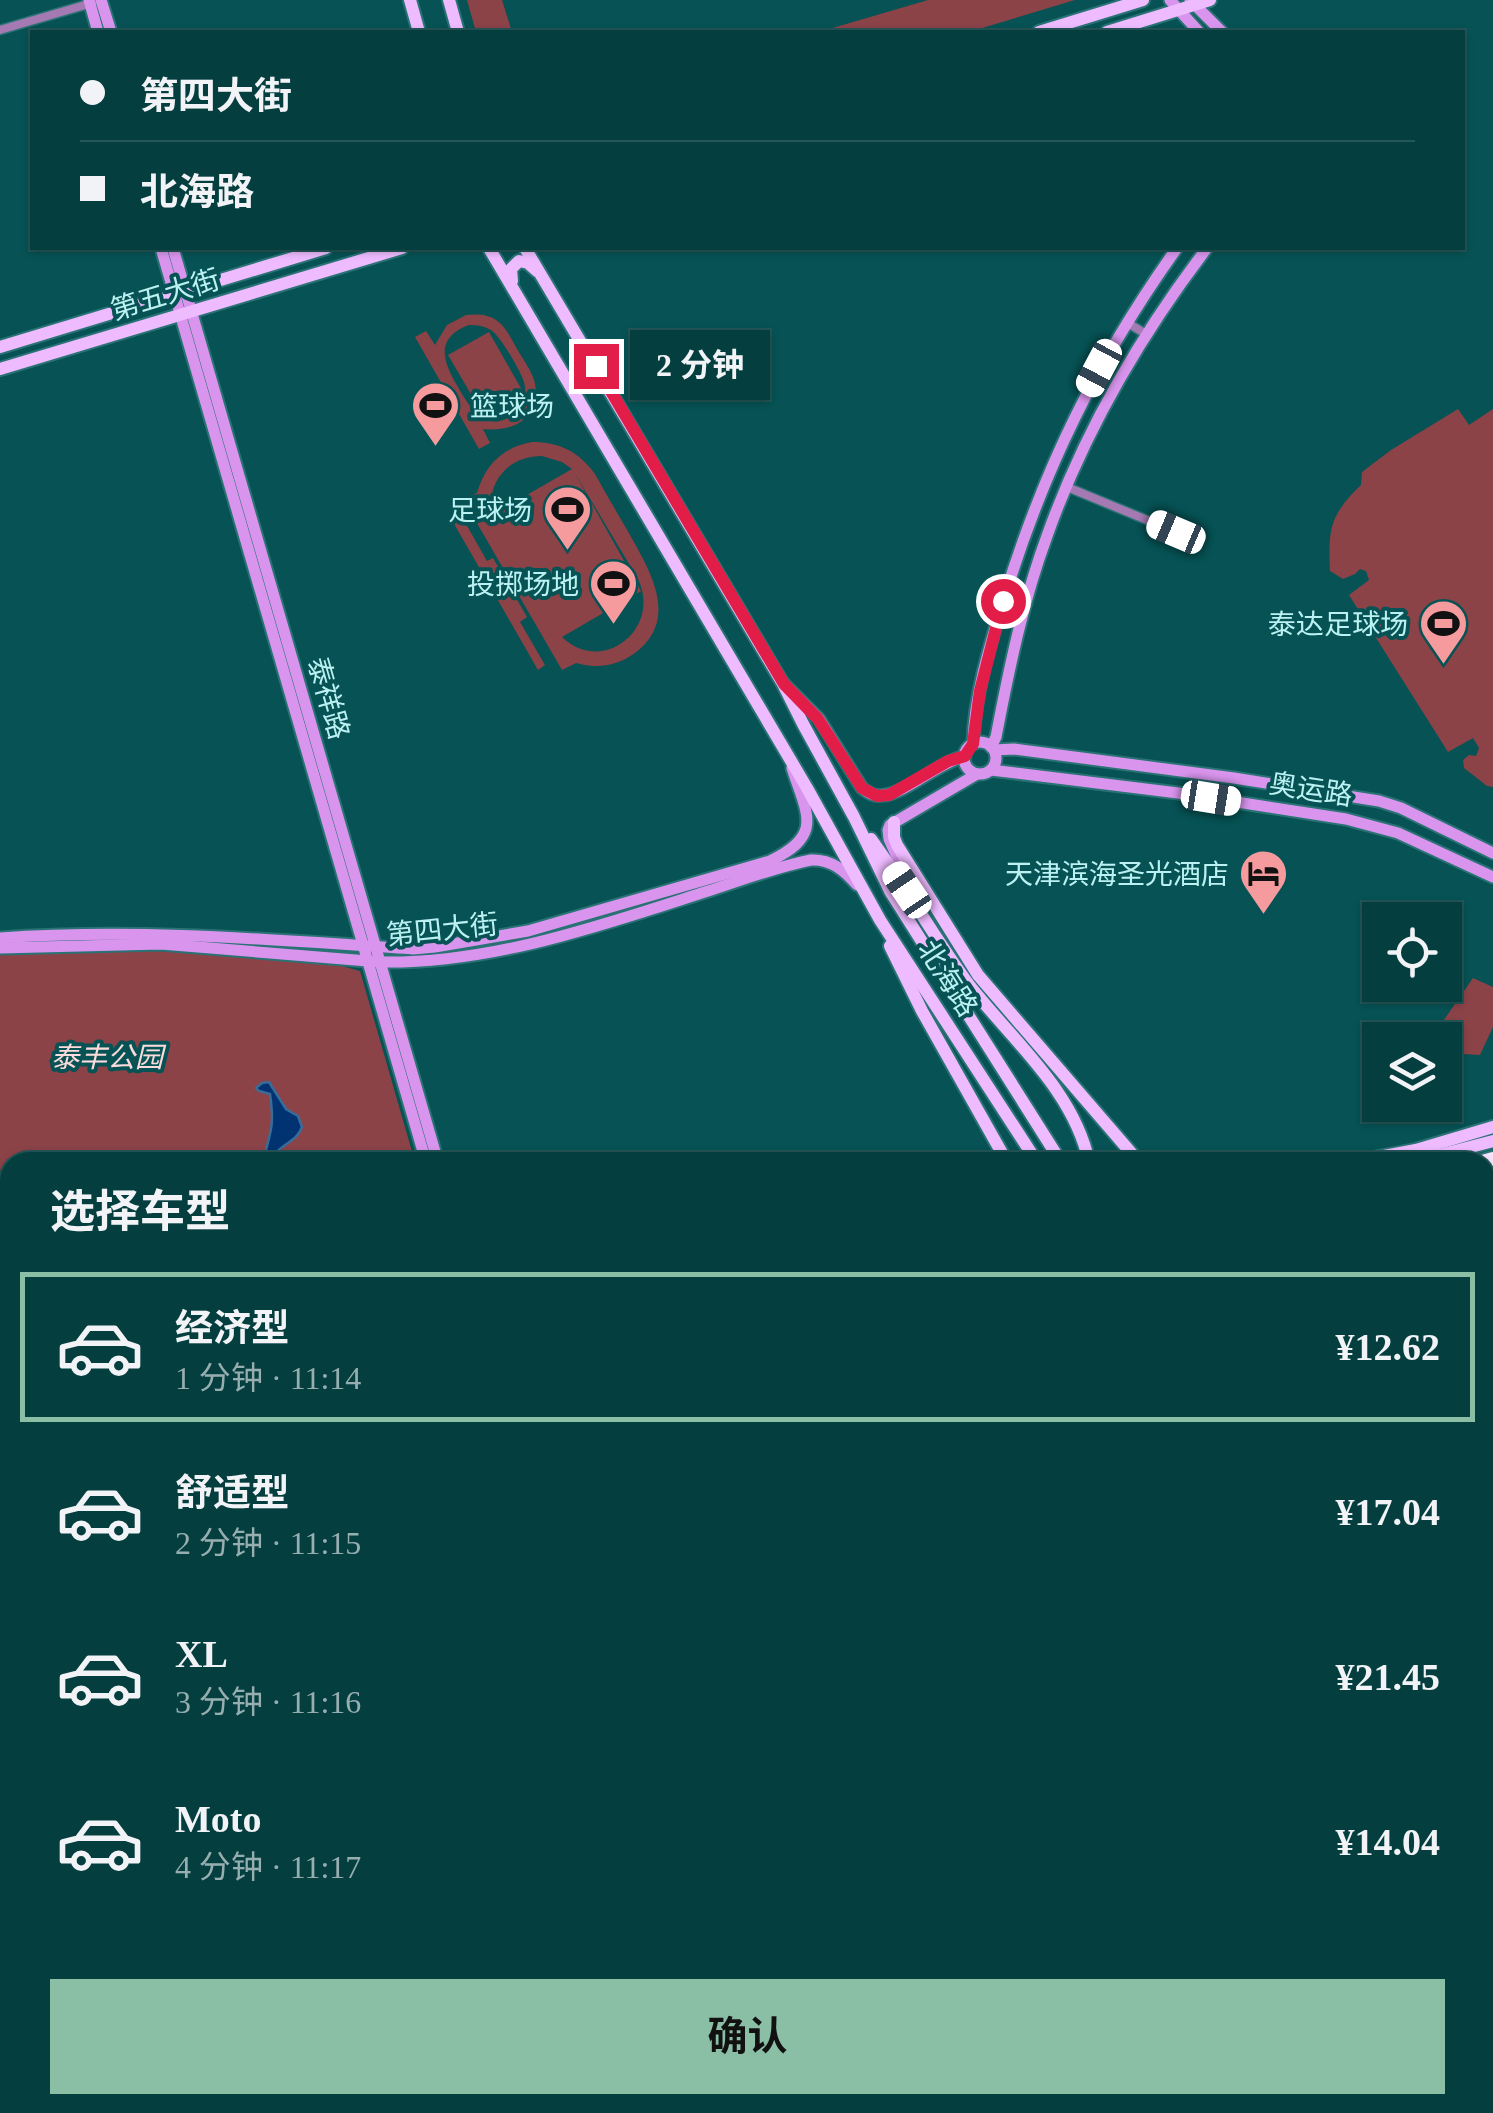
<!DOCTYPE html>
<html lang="zh">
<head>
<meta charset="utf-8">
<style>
  body { margin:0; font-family:"Times New Roman","Noto Sans SC",serif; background:#0d4546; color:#f1f3f6; height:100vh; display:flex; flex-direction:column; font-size:38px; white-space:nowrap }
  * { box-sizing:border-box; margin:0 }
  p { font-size:32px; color:#97aeb0 }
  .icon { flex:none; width:55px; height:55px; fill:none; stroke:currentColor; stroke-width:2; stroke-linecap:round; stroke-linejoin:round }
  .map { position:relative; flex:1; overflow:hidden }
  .side { position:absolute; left:0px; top:1152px; width:1495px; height:962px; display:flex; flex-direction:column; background:#043e3f; border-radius:30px 30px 0 0; box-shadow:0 2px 8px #0004,0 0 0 2px #255759 }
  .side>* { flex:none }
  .guide { position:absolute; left:30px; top:30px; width:1435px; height:220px; border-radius:0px; box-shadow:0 2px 8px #0004,0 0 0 2px #255759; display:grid; align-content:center; height:220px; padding:0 50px; background:#043e3f }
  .fabs { position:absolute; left:1362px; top:902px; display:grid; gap:20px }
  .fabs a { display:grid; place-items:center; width:100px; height:100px; border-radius:0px; background:#043e3f; box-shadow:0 2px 8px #0004,0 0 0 2px #255759; font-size:50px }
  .end { position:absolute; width:45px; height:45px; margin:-22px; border:12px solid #e11d48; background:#fff; box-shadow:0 0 0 5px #fff }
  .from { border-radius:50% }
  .bubble { position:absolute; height:70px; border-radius:0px; background:#043e3f; box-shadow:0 2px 8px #0004,0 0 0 2px #255759; font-size:32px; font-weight:700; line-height:70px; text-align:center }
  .car { position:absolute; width:30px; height:60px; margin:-30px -15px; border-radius:12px; box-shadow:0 0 8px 2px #0007; background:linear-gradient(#fff 24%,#345 0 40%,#fff 0 76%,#345 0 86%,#fff 0) }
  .guide b { display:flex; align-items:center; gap:35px; height:95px; font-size:38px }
  .guide b+b { border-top:2px solid #255759 }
  .guide i { width:25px; height:25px; background:#f1f3f6 }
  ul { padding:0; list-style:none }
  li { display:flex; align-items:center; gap:30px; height:150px; margin:0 20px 15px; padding:0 30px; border:5px solid transparent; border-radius:0px }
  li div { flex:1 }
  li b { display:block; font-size:38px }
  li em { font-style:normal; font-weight:700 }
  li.on { border-color:#8abfa5 }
  li>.icon { width:90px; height:90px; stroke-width:1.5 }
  h2 { padding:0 50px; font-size:45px; line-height:120px }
  .action { display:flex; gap:20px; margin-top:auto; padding:20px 50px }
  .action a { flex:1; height:115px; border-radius:0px; background:#8abfa5; color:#111; font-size:40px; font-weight:700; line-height:115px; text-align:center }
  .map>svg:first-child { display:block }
  .green { fill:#8b4348; fill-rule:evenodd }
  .water { fill:#013372; stroke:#396c98; stroke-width:2.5 }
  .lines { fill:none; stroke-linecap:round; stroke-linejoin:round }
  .street-casing { stroke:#2a7274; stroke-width:11 }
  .secondary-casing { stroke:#2a7274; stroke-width:15 }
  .primary-casing { stroke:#2a7274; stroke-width:16 }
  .highway-casing { stroke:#2a7274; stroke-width:18 }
  .street { stroke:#a57ab3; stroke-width:8 }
  .secondary { stroke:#d995ee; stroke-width:11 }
  .primary { stroke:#ebf; stroke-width:12 }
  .highway { stroke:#f8e3fe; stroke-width:14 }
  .route { stroke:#e11d48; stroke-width:12 }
  .labels { text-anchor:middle; stroke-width:8; stroke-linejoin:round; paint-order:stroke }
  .street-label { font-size:28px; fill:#bbf1f2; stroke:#065254 }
  .poi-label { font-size:28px; fill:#bbf1f2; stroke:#065254; text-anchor:end }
  .park-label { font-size:28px; font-style:italic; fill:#fbdbdb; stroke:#065254 }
</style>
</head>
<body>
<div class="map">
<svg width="1493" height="2113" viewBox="0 0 1493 2113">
  <rect width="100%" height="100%" fill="#065254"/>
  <g class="green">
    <path d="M467 0H502L512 32H476Z"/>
    <path d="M928 0H1075L969 32H819Z"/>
    <path d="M466 315C477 314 487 314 496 320 507 327 512 341 519 352 524 361 531 370 534 380 544 415 515 433 483 429L490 443 479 449 415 337 426 331 435 345 447 325ZM469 325C477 325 484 326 491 330 501 337 520 370 524 382 527 392 524 404 516 411 490 437 470 409 458 387 443 362 434 338 469 325Z"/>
    <path d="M489 332 522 390 482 413 448 355Z"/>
    <path d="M1458 409 1469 425 1493 409V787L1487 786 1464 768 1463 760 1469 755 1476 756 1479 748 1473 738 1448 752 1349 595 1369 580 1366 571 1360 569 1355 574 1343 579 1330 571C1328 528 1330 515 1361 485L1362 472 1391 450Z"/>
    <path d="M532 442C560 442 579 452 595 474 606 494 618 514 630 535 650 571 680 619 635 653 617 666 597 669 576 663L562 670 463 499 477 493C485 465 503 447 532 442ZM542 456 562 462 572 469 492 515C486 482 508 456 542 456ZM573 470 638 579C662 629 602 676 562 637L641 591Z"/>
    <path d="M462 517 487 561 493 558 527 617 520 622 545 665 538 670 453 522Z"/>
    <path d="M94 950 155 951 331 963 360 971 415 1162H10V1430L0 1431V955Z"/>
    <path d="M1473 978 1493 987V1027L1480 1055 1445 1053V1040H1430Z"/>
    <path d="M1493 1333V1480L1492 1481 1493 1503 1485 1496V1469L1492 1479 1485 1454V1335Z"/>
    <path d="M1291 2105H1423L1426 2113H1263Z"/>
  </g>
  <path class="water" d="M269 1082 286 1109 298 1116 302 1127C296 1144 278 1143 271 1162H263C270 1131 275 1128 270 1094L259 1091 256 1088 262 1083Z"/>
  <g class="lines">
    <defs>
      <g id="street">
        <path d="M0 30 92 3"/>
        <path d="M1126 322 1146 334"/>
        <path d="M1067 487 1176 532"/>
        <path d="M0 2097 10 2094"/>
        <path d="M351 2105 353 2113"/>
      </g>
      <g id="secondary">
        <path d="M89 0 98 32"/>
        <path d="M101 0 111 32"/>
        <path d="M1170 0 1199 32"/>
        <path d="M1190 0 1222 32"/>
        <path d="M161 248 426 1162"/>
        <path d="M173 248 438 1162"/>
        <path d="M784 684 819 719 862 788C870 794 875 797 885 795 907 792 938 763 965 756"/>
        <circle cx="980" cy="758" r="16"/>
        <path d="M973 744C974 697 989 648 1003 602 1043 470 1097 360 1177 248"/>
        <path d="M991 747 996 737C1009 669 1023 601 1047 536 1084 432 1140 336 1207 248"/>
        <path d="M994 750 1014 749 1234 778 1379 801 1401 808 1493 853"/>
        <path d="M991 770 1178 793 1346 819 1398 833 1493 877"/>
        <path d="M914 895 889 839 888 830 890 825 977 774"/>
        <path d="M0 938C138 928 275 940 413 949L435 947 528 931 770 861C824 835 807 815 792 768"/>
        <path d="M0 948 161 944 380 962C492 964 602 925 708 891 742 880 776 867 811 860 831 859 844 870 857 885"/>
        <path d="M0 1443H10"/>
        <path d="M0 1451H10"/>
        <path d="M0 1740 10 1774"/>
        <path d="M0 1768 10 1803"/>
        <path d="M1485 1797 1493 1794"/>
        <path d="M1485 1809 1493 1806"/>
        <path d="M0 1856 10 1854"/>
        <path d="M1485 2039 1493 2036"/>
        <path d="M99 2105 101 2113"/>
        <path d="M111 2105 114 2113"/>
        <path d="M501 2105 503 2113"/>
        <path d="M698 2105 700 2113"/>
        <path d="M708 2105 710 2113"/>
        <path d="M400 2113 428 2105"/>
        <path d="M437 2113 465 2105"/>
        <path d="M1227 2113 1254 2105"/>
      </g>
      <g id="primary">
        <path d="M410 0 419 32"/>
        <path d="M449 0 458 32"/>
        <path d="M1039 32 1143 0"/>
        <path d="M1107 32 1210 0"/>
        <path d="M489 248 807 788 880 920 1037 1162"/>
        <path d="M525 248 783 684 803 724 854 817 890 891 1061 1162"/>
        <path d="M512 281 511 269 519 261 528 263 537 271"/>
        <path d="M0 347 326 248"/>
        <path d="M0 369 402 248"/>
        <path d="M894 822V837L897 845 978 975 1139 1162"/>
        <path d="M871 839C906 887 935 939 970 986 1013 1041 1074 1091 1089 1162"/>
        <path d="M890 946 922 1011 1007 1162"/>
        <path d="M1352 1162 1416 1150 1493 1127"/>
        <path d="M1413 1162 1493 1141"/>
        <path d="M1485 1203 1493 1200"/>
        <path d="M1445 2105 1447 2113"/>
        <path d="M1481 2105 1484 2113"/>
      </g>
      <g id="highway">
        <path d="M1482 1162 1493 1159"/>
        <path d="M1485 1189 1493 1187"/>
        <path d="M0 1594 10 1591"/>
        <path d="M0 1618 10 1615"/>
      </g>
    </defs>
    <use href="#street" class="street-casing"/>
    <use href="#secondary" class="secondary-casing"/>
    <use href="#primary" class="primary-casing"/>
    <use href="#highway" class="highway-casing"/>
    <use href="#street" class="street"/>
    <use href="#secondary" class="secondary"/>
    <use href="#primary" class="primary"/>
    <use href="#highway" class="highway"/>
  </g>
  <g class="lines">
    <path class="route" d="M596 366 784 684 818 719 862 788 877 796 889 795 948 761 965 756 973 744 980 691 1003 601"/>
  </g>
  <defs>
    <symbol id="stadium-pin" viewBox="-11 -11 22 30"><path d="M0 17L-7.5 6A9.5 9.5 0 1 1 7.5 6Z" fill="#f59b9e" stroke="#065254"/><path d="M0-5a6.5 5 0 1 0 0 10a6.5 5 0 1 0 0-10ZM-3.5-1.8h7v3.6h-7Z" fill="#111"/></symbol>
    <symbol id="hotel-pin" viewBox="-11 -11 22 30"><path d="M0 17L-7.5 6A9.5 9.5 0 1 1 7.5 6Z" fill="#f59b9e" stroke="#065254"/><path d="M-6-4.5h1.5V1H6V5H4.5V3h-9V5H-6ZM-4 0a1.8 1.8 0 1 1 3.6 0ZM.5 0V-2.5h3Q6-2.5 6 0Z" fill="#111"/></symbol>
  </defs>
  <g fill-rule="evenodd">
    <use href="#stadium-pin" x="408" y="378" width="55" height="75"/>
    <use href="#stadium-pin" x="540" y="482" width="55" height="75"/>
    <use href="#stadium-pin" x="586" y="556" width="55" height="75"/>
    <use href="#stadium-pin" x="1416" y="596" width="55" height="75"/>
    <use href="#hotel-pin" x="1236" y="846" width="55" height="75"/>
  </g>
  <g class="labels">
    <g class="street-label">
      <text transform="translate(165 294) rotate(-17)" y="10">第五大街</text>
      <text transform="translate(329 698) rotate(74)" y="10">泰祥路</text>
      <text transform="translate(1311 789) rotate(9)" y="10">奥运路</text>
      <text transform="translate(442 929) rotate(-6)" y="10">第四大街</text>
      <text transform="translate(948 978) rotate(57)" y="10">北海路</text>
    </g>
    <g class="poi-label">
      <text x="470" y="416" text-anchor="start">篮球场</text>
      <text x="532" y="520">足球场</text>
      <text x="579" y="594">投掷场地</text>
      <text x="1408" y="634">泰达足球场</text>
      <text x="1229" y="884">天津滨海圣光酒店</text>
    </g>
    <g class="park-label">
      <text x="107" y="1067">泰丰公园</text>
    </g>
  </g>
</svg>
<div class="fabs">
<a><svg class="icon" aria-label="locate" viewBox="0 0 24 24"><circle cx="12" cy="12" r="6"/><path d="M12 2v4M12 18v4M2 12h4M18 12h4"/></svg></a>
<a><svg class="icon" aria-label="layers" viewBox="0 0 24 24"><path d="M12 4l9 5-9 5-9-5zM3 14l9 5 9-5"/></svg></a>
</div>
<i class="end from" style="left:1003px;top:601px"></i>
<i class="end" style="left:596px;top:366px"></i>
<div class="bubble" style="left:630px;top:330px;width:140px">2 分钟</div>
<i class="car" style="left:1099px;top:368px;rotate:208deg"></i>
<i class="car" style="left:1176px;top:532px;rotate:293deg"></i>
<i class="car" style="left:1211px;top:798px;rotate:99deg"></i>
<i class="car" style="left:907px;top:890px;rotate:326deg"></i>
<div class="guide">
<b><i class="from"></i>第四大街</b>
<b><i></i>北海路</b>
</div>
<section class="side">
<h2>选择车型</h2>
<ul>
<li class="on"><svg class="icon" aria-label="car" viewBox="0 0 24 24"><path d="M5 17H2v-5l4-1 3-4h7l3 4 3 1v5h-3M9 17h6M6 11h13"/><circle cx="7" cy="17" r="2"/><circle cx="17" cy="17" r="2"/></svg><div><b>经济型</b><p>1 分钟 · 11:14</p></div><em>¥12.62</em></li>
<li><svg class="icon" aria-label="car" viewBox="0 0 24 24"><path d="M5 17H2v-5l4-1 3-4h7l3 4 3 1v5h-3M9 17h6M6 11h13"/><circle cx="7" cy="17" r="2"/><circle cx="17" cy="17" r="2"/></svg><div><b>舒适型</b><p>2 分钟 · 11:15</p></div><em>¥17.04</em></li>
<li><svg class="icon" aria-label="car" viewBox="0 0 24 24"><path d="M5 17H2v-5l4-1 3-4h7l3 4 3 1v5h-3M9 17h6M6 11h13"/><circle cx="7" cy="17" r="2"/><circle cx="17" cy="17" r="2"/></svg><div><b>XL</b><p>3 分钟 · 11:16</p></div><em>¥21.45</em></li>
<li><svg class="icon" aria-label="car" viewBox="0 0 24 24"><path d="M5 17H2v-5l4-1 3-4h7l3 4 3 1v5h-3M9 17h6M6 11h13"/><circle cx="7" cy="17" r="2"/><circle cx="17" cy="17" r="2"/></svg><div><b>Moto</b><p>4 分钟 · 11:17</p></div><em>¥14.04</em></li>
</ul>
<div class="action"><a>确认</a></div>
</section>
</div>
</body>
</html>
